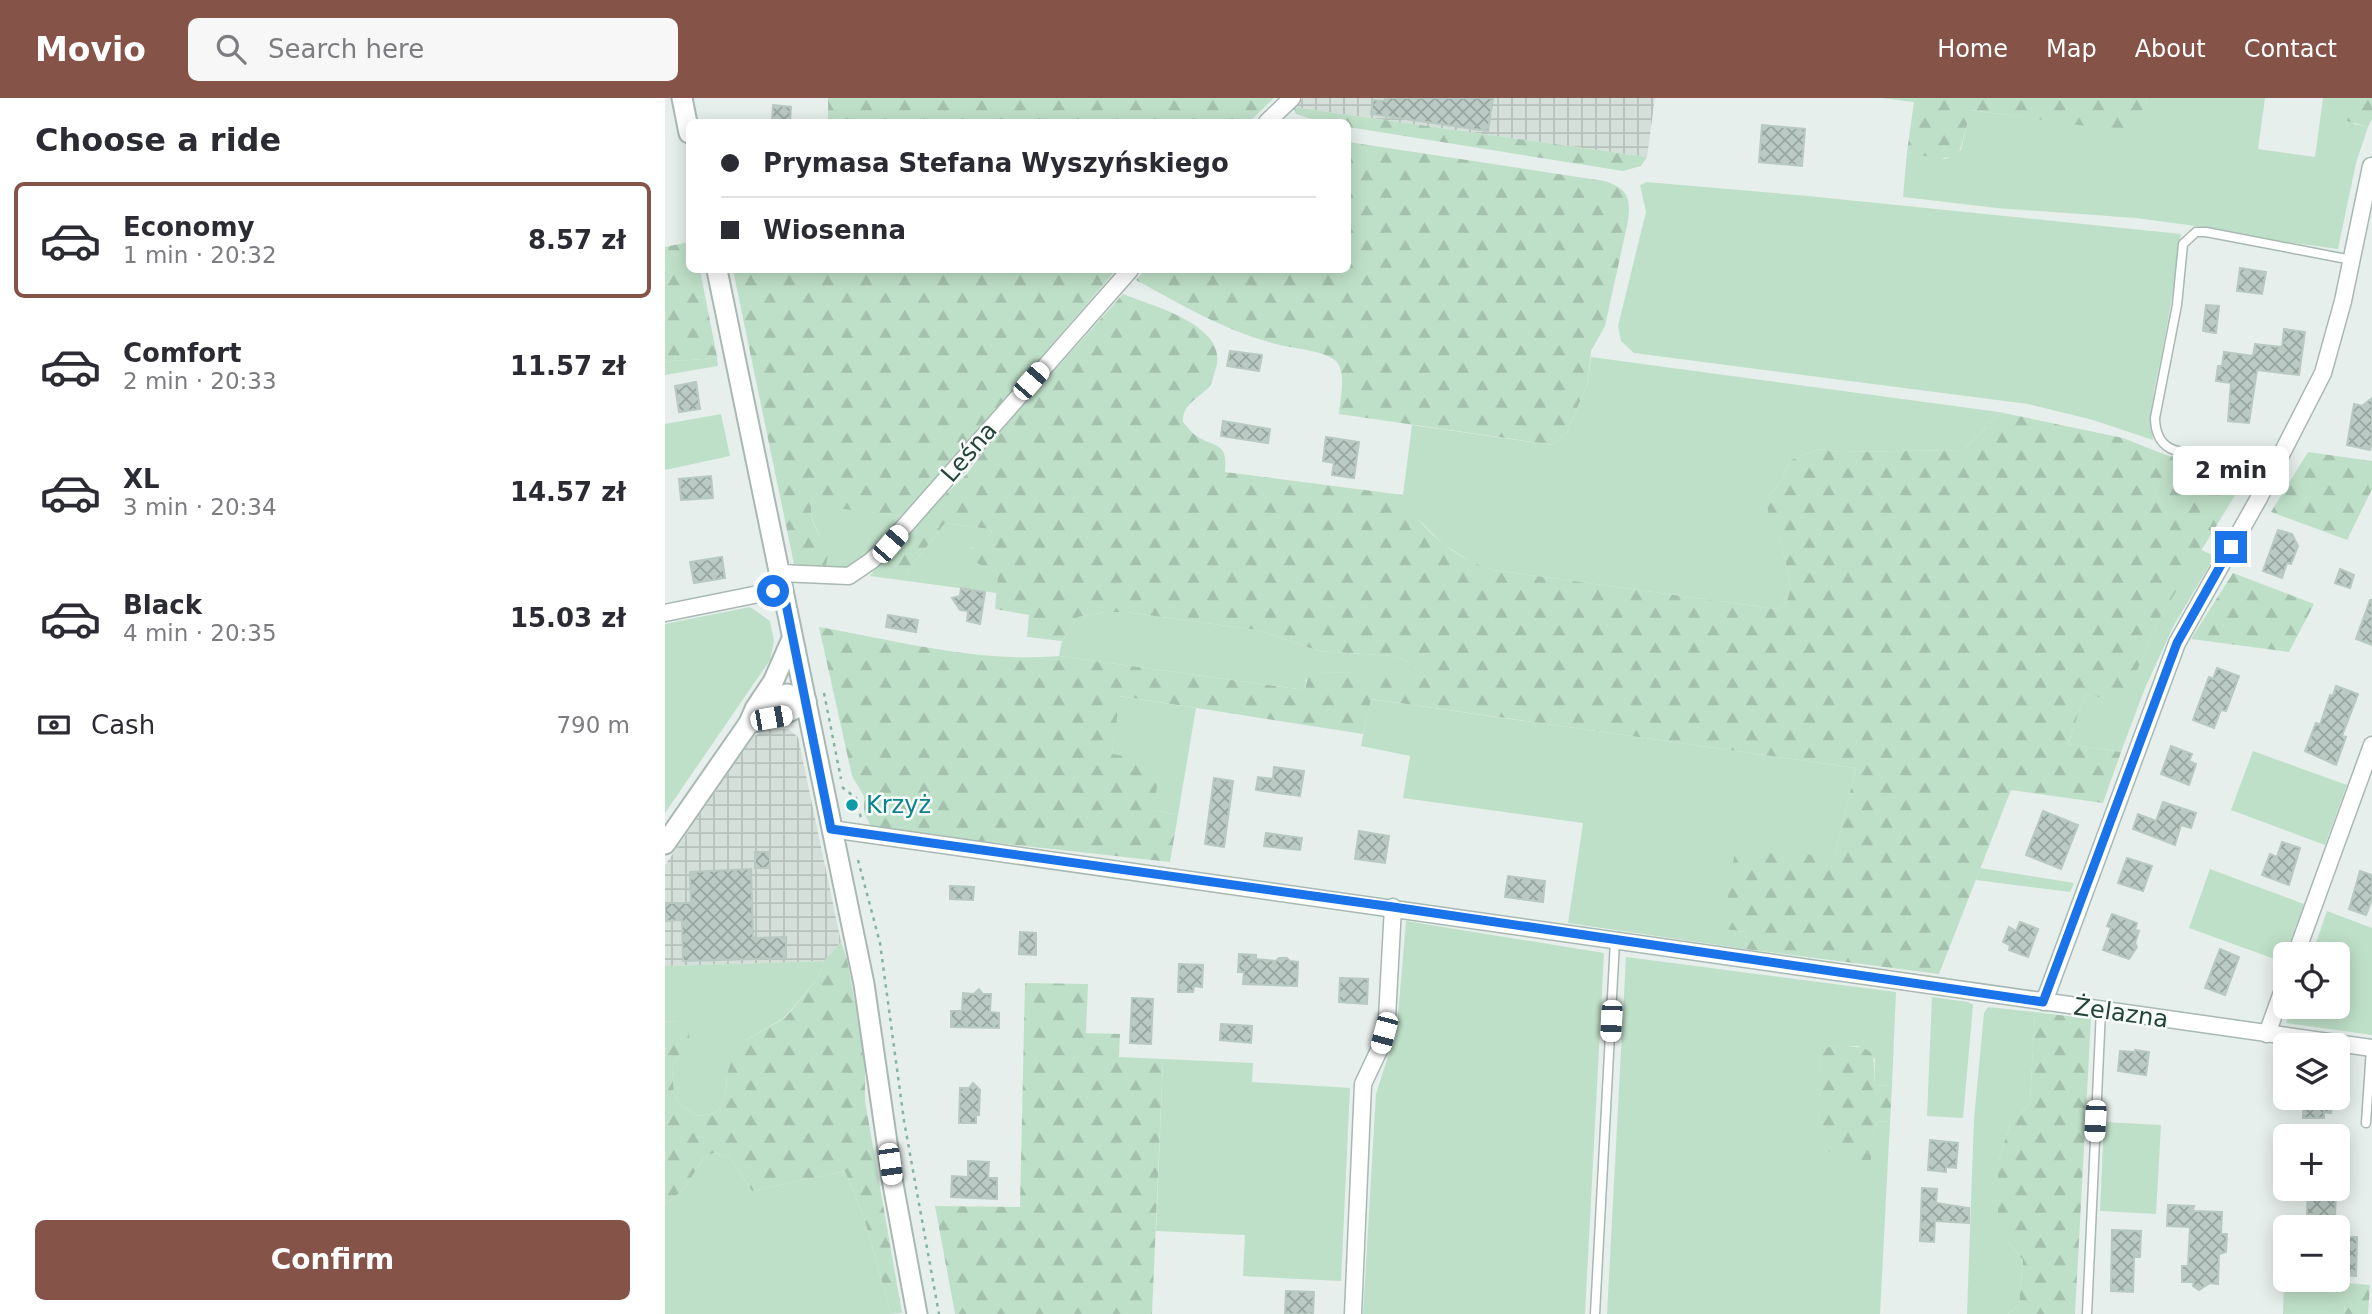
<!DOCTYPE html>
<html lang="en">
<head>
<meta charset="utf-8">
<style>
  body { margin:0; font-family:"DejaVu Sans",sans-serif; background:#f7f7f7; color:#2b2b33; height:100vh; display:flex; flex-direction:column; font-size:26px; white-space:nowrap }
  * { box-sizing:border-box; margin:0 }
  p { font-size:23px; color:#7c7c81 }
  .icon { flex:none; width:38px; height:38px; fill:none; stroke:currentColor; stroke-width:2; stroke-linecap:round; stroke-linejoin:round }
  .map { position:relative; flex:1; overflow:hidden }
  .drawer { display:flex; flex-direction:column; background:#fff; width:665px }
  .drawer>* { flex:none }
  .hud { position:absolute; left:21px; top:21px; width:665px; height:154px; border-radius:10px; box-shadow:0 4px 18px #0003; display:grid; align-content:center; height:154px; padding:0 35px; background:#fff }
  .controls { position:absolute; left:1608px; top:844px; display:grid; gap:14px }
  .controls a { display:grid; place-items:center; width:77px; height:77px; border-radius:10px; background:#fff; box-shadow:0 4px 18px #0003; font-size:35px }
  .end { position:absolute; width:32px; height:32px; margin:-16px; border:9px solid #1a73e8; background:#fff; box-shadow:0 0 0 4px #fff }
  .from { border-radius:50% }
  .bubble { position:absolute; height:49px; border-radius:10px; background:#fff; box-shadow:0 4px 18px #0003; font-size:23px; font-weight:700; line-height:49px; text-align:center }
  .car { position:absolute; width:21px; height:42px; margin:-21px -10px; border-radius:9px; box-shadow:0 0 5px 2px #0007; background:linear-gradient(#fff 24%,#345 0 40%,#fff 0 76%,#345 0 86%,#fff 0) }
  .hud b { display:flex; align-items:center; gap:24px; height:66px; font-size:26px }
  .hud b+b { border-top:2px solid #e1e1e2 }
  .hud i { width:18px; height:18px; background:#2b2b33 }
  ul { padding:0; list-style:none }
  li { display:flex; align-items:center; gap:21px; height:116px; margin:0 14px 10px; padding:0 21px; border:4px solid transparent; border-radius:10px }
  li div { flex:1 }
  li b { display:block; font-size:26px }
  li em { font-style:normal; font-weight:700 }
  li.active { border-color:#855347 }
  li>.icon { width:63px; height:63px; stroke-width:1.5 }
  h2 { padding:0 35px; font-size:32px; line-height:84px }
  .pay { display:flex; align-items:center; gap:18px; height:77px; padding:0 35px; font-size:26px }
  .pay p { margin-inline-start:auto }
  .cta { display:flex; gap:14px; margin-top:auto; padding:14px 35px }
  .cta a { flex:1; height:80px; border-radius:10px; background:#855347; color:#fff; font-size:28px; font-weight:700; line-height:80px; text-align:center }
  header { display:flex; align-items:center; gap:42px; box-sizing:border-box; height:98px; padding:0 35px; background:#855347; color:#fff }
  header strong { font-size:33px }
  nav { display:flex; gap:38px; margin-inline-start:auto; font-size:24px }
  .search { width:490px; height:63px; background:#f7f7f7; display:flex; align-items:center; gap:18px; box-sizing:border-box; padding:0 24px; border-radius:10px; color:#7c7c81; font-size:26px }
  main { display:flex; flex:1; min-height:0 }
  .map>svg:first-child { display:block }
  .industrial { fill:url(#industrial-grid) }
  .green { fill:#bfe0c8 }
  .forest { fill:url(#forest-firs) }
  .building { fill:url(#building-cross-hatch); stroke:#b8c9c2; stroke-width:2 }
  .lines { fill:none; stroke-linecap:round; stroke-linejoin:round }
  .service-casing { stroke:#a8b8b2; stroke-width:11 }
  .minor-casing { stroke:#a8b8b2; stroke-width:19 }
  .tertiary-casing { stroke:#a8b8b2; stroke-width:23 }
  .path { stroke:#86b3a5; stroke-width:2.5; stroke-dasharray:3.5 5; stroke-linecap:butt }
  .service { stroke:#fff; stroke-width:8 }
  .minor { stroke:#fff; stroke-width:16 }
  .tertiary { stroke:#fff; stroke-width:19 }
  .route { stroke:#1a73e8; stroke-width:9 }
  .culture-dot { fill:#0f9aa8; stroke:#f7fbf9; stroke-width:2.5 }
  .labels { text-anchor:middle; stroke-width:5; stroke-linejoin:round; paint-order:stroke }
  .street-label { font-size:24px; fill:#24423a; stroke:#f7fbf9 }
  .culture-label { font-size:24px; fill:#0d838f; stroke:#f7fbf9; text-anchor:start }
</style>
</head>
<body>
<header>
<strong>Movio</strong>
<div class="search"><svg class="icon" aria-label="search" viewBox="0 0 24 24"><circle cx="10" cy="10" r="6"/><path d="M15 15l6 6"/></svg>Search here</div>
<nav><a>Home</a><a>Map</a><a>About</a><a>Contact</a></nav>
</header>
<main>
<section class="drawer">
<h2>Choose a ride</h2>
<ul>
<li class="active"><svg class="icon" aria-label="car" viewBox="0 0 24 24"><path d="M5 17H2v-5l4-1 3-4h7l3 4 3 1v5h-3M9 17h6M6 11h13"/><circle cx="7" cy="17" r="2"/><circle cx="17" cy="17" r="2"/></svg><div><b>Economy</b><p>1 min · 20:32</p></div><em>8.57 zł</em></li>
<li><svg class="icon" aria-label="car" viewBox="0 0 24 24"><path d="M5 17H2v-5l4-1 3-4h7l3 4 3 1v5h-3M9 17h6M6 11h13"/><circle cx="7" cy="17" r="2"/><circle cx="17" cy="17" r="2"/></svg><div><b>Comfort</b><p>2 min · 20:33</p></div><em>11.57 zł</em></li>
<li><svg class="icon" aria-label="car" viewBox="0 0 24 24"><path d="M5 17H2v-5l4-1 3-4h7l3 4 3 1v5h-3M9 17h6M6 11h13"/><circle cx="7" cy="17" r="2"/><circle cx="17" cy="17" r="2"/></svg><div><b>XL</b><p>3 min · 20:34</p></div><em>14.57 zł</em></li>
<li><svg class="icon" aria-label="car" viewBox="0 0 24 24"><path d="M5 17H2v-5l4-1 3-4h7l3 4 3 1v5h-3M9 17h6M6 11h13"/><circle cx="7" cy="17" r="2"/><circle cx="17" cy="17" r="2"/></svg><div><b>Black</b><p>4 min · 20:35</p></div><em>15.03 zł</em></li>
</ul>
<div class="pay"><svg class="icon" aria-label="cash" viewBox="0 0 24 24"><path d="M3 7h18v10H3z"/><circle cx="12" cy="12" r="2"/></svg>Cash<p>790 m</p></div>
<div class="cta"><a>Confirm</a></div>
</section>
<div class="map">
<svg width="1707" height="1216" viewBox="0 0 1707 1216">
  <defs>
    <pattern id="industrial-grid" width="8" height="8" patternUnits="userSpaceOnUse" patternTransform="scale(1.75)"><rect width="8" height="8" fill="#d4dfda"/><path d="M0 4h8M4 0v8" fill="none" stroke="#b6c1bc"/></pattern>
    <pattern id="forest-firs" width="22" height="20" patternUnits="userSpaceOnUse" patternTransform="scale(1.75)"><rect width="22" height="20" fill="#bfe0c8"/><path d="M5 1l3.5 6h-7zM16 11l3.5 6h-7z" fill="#a4c1ad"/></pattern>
    <pattern id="building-cross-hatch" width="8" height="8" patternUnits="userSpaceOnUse" patternTransform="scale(1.75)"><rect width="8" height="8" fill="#bbcac4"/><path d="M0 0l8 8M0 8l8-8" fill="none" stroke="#98a6a0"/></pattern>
  </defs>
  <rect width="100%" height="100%" fill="#e6efeb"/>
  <g class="industrial">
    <path d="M638 0H990L982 59 628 9Z"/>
    <path d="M102 631H123L133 639 176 844 159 863 0 868V767L89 638Z"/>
  </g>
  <g class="green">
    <path d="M1482 0H1600L1593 51 1650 59 1658 0H1681L1689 26 1703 29 1691 65 1673 151 1585 139 1538 129 1471 120 1332 110 1238 99 1242 54 1281 61 1296 52 1305 12 1477 35Z"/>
    <path d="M982 84 1143 98 1516 136C1512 176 1504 216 1497 255 1491 284 1483 313 1488 342L1428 322 1363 306 969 255 956 243 953 228 981 114 975 87Z"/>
    <path d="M52 259 53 268 0 277V264C17 261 34 263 52 259Z"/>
    <path d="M926 259 1334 314 1316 335 1298 352 1175 354 1154 351 1126 362 1116 383 1105 397 1104 421 1114 435 1126 489 1121 506 1112 511 828 472 811 467 778 446 745 413 738 397 747 327 888 347 902 334 923 284Z"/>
    <path d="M56 316 65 358 0 372V326Z"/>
    <path d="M146 406 236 418 203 457 182 474 160 471C167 450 154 440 148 423 146 419 146 412 146 406Z"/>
    <path d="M280 425 324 431 327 434 315 446 306 450 304 461 333 475 332 495 205 478 216 463 242 474Z"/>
    <path d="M1536 452 1550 458 1509 527 1480 590 1456 654 1403 646 1420 597 1459 602 1493 523Z"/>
    <path d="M85 509 105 523 109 543 105 562 0 715V526Z"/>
    <path d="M441 514H460L592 532 654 553 728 558 742 563 746 572 743 576 649 574 641 582 640 592 394 558 397 543 413 519Z"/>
    <path d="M454 598 531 610 513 717 489 712 447 656Z"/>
    <path d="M705 601 1191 670 1169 760 1059 831 1082 834 1080 851 903 825 918 725 738 700 745 658 696 648Z"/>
    <path d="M1588 653 1682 687 1660 747 1566 712Z"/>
    <path d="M1315 770 1409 785 1405 794 1311 782Z"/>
    <path d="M1545 771 1639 806 1618 864 1524 830Z"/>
    <path d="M1662 813 1707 830V937L1621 925 1628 908H1673V856H1647Z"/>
    <path d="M741 823 939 855 920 1216H698L711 996 732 930Z"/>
    <path d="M961 859 1231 894 1227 988 1209 987 1210 961 1193 948 1163 949 1156 958 1153 1021 1206 1037 1213 1024 1225 1023 1215 1216H942Z"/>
    <path d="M159 863 154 879 119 920 81 942 62 976 61 992 56 1009 49 1016 33 1018 14 1006 9 995 7 968 12 959 24 948 12 923 0 924V868Z"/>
    <path d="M1267 899 1303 904 1308 907 1298 1020 1262 1018Z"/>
    <path d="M1323 909 1370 914 1365 1005 1345 1027 1333 1064 1343 1144 1358 1162 1354 1207 1343 1216H1302L1309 1021 1319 915Z"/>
    <path d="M498 961 588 965 587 984 685 990 676 1183 578 1178 580 1137 491 1133Z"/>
    <path d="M1439 1024 1496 1027 1491 1116 1435 1113Z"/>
    <path d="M48 1055 65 1059 87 1093 180 1073 199 1120 226 1216H0V1107L20 1090 39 1059Z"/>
    <path d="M1619 1181 1682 1185 1679 1216H1618Z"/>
  </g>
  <g class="forest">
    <path d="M163 0H609L584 24H163Z"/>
    <path d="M1217 0H1482L1478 36 1306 12 1295 52C1284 67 1258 57 1242 54L1249 4Z"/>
    <path d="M1681 0H1707V21L1703 29 1682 23 1680 13Z"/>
    <path d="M628 9 982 59 976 68 958 73 683 29 682 24H656L631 16Z"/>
    <path d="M683 44 939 83C963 90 966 100 963 123L940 228 926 253 923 284 902 334 888 347 674 316C675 301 682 275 671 263 659 253 634 251 619 248 566 236 518 208 471 182L480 172H682Z"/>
    <path d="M24 144V172H35L52 259C34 263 17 261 0 264V149Z"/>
    <path d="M68 172H451L257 398 236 418 146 407C146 412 146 419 148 424 155 443 168 447 160 471L129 466Z"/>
    <path d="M458 196C487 208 564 227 551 270 549 275 548 282 546 286 537 300 517 304 518 324 522 328 526 334 530 337 550 351 563 342 560 374L738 397C755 432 791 461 828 472L1112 511 1121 506 1126 489 1114 436 1104 421 1102 406 1105 397 1116 383 1126 362 1154 351 1175 354 1298 352 1316 335 1334 314 1458 340 1501 357 1565 372 1577 386 1493 523 1459 603 1420 597 1403 646 1456 654 1438 705 1346 692 1274 876 1080 851 1082 834 1058 831 1071 746 1169 760 1191 670 706 601 698 636 455 598 447 656 495 664 489 712 513 717 505 764 207 731 199 714V698L187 678 154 529C233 543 314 565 394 558L640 592 643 578 649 574 744 575 746 572 742 563 728 558 654 553 592 532 460 514H441L413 519 397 543 362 539 364 517 330 511 333 475 303 461 302 455C307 449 320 441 327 434L324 431 280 425 242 474 231 473 216 463 254 421 301 377 327 342Z"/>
    <path d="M1643 354 1707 363V391L1682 442 1606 414Z"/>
    <path d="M1568 475 1649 506 1624 554 1526 541Z"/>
    <path d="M176 844 182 861 200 960V1003L237 1215 226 1216 199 1120 180 1073 87 1093 65 1059 48 1055 39 1059 20 1090 0 1107V924L12 923 24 933 25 948 12 959 7 968 9 995 14 1006 33 1018 49 1016 56 1009 61 992 62 976 69 955 81 942 120 920 154 879 159 863Z"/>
    <path d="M360 885 423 886 421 935 455 936 454 959 498 961 487 1216H290L270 1108 355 1109Z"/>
    <path d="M1370 914 1426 921 1410 1216H1343L1354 1207 1358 1162 1343 1144 1333 1117V1064L1345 1027 1365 1005Z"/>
    <path d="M1177 948C1213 949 1209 955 1209 987L1227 988 1225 1023 1213 1024 1206 1037V1062C1193 1062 1179 1064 1168 1057 1145 1040 1155 983 1156 957L1163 949Z"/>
    <path d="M1682 1185 1705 1187 1703 1216H1679Z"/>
  </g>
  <g class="building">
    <path d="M720 0H828L823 33 706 16 708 2 720 3Z"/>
    <path d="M108 7 126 9 125 24H107Z"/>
    <path d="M1097 27 1140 31 1137 68 1094 64Z"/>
    <path d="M1575 170 1601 174 1597 196 1572 193Z"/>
    <path d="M1541 207 1554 208 1551 235 1538 233Z"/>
    <path d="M1619 231 1640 234 1634 277 1592 272 1584 325 1563 323 1566 285 1551 283 1553 268H1557L1559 254 1588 258 1590 246 1617 249Z"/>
    <path d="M565 253 597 257 594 273 562 268Z"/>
    <path d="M31 284 35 311 14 314 10 288Z"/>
    <path d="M1707 300V343L1705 352 1682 347 1689 306 1697 308Z"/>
    <path d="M558 323 605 331 603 345 556 338Z"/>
    <path d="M661 339 694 344 689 380 667 377 669 365 658 363Z"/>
    <path d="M46 378 48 400 16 402 14 381Z"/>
    <path d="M1613 432 1627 436 1633 448 1626 466 1622 465 1617 480 1598 473Z"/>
    <path d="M57 459 60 480 29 485 25 464Z"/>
    <path d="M1675 471 1689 477 1685 490 1670 485Z"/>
    <path d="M296 490 320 494 315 526 302 523 303 513 295 512 287 500 295 498Z"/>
    <path d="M1705 502H1707V547L1691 541Z"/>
    <path d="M223 517 253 522 251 534 221 529Z"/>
    <path d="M1552 570 1574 578 1561 613 1556 612 1549 630 1528 622 1544 579 1548 581Z"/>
    <path d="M1671 588 1693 596 1677 638 1681 639 1671 667 1640 653 1651 625 1655 627 1665 597 1668 598Z"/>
    <path d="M1506 648 1527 656 1524 663 1531 666 1524 687 1496 676Z"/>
    <path d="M609 669 639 673 635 698 591 692 593 679 608 681Z"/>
    <path d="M549 680 568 683 559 749 540 746Z"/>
    <path d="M1498 704 1531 715 1526 730 1516 727 1510 747 1468 731 1473 716 1491 723Z"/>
    <path d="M1378 713 1413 727 1396 771 1361 757Z"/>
    <path d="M694 733 724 738 720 765 690 761Z"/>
    <path d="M601 735 637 740 635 752 599 748Z"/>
    <path d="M1617 744 1635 750 1624 787 1597 777 1605 756 1612 759Z"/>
    <rect x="90" y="754" width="15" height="16"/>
    <path d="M1462 760 1487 768 1478 793 1453 785Z"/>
    <path d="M86 771 88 840 121 839V860L18 863 17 822 0 823V805H26L25 774Z"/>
    <path d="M1695 773 1707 777V801L1701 817 1684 811Z"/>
    <path d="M843 778 880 783 878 804 840 799Z"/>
    <path d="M285 788 309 789 308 802 285 801Z"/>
    <path d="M1447 816 1472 825 1470 832 1474 833 1470 845 1472 849 1464 861 1438 852 1446 830 1442 828Z"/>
    <path d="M1355 824 1373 831 1363 859 1344 852 1345 847 1338 844 1344 829 1351 833Z"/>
    <path d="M355 834 371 835V857L354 856Z"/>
    <path d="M1555 851 1574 859 1560 897 1540 890Z"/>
    <path d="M574 856 591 857V861L611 863 614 860H622L625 863 633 864 632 888 578 886 579 874H573Z"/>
    <path d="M514 866 538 867 537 889 529 888 528 894H513Z"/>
    <path d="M675 880 703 881 702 906 674 904Z"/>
    <path d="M314 891 318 896H326L325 914 334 915V930L286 929V913H297L298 895 309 896Z"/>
    <path d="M467 900 488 901 486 946 465 945Z"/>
    <path d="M556 926 587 928 586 945 555 942Z"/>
    <path d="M1470 952 1484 954 1481 977 1453 973 1455 953 1470 954Z"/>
    <path d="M308 985 315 992 314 1017H311V1025H294L295 990H304Z"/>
    <path d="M1639 999H1667L1666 1015 1659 1014V1020H1638Z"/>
    <path d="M1265 1042 1293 1045 1291 1070 1281 1069V1074L1263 1072Z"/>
    <path d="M303 1063 324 1064 323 1080H332V1101L286 1099 287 1078 303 1079Z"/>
    <path d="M1257 1090 1272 1091 1271 1105 1304 1110V1125L1270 1123 1269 1144 1255 1143Z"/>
    <path d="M1643 1093 1671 1094 1670 1121 1652 1120V1116H1642Z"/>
    <path d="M1503 1107 1529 1108 1528 1113 1557 1114 1556 1136H1562L1561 1154 1554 1156 1553 1186 1545 1185 1534 1192 1528 1188 1529 1184H1517V1168H1523L1525 1129 1502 1128Z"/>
    <path d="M1447 1132 1476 1133 1475 1159H1469L1468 1194 1446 1193Z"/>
    <path d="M1678 1139H1692L1691 1178 1673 1177V1156H1676Z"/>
    <path d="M621 1193 649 1194 648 1216H620Z"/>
  </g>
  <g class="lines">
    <defs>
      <g id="service">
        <path d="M1603 383C1592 374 1577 364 1564 360 1533 351 1491 366 1490 320L1512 207 1518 146 1531 134H1541L1687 162"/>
        <path d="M1701 1025 1706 950"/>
        <path d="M930 1216 950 843"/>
        <path d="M1422 1216 1436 912"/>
      </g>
      <g id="minor">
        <path d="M602 24 627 0"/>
        <path d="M115 475 184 478 206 463 224 446 465 172"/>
        <path d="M0 515 118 491"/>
        <path d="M166 731 1707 950"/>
        <path d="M1631 856 1707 647"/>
        <path d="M1379 904 1512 545 1594 400 1658 275 1678 203 1706 68"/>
        <path d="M1602 936 1620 886"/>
        <path d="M688 1216 698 986 715 950 722 920 728 809"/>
      </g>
      <g id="tertiary">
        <path d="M17 0 24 35"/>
        <path d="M52 172 199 886 228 1086 252 1216"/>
        <path d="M96 602 122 596 141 603"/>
        <path d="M84 625C105 620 124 618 141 603"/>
        <path d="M0 746 84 625 90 611 108 584 127 541"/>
      </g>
    </defs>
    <use href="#service" class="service-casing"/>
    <use href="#minor" class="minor-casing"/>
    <use href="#tertiary" class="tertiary-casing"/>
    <g class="path">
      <path d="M159 595 176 681"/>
      <path d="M177 689 191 700 196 720"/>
      <path d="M193 762 215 845 239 1023 274 1216"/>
    </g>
    <use href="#service" class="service"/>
    <use href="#minor" class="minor"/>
    <use href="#tertiary" class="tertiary"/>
  </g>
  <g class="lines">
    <path class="route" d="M108 493 118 491 166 731 728 809 1378 904 1512 545 1566 449"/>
  </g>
  <circle class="culture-dot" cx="187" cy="707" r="7"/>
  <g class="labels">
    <g class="street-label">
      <text transform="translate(304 354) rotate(-49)" y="8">Leśna</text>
      <text transform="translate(1456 915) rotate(8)" y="8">Żelazna</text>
    </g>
    <g class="culture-label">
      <text x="201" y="715">Krzyż</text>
    </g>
  </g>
</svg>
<div class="controls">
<a><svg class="icon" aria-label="locate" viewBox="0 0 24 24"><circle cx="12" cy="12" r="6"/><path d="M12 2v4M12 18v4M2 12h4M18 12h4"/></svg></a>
<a><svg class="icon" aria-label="layers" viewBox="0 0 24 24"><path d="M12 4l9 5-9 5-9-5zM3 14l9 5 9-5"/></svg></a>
<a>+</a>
<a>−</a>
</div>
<i class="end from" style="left:108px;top:493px"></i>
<i class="end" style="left:1566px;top:449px"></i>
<div class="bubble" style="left:1508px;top:348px;width:116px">2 min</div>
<i class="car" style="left:366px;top:283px;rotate:41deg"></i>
<i class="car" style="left:225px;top:446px;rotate:41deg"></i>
<i class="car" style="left:106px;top:620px;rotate:80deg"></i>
<i class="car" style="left:946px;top:923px;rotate:183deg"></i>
<i class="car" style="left:719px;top:935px;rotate:195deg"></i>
<i class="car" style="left:1430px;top:1023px;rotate:183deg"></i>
<i class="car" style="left:225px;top:1066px;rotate:172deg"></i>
<div class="hud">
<b><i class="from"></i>Prymasa Stefana Wyszyńskiego</b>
<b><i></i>Wiosenna</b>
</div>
</div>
</main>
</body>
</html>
